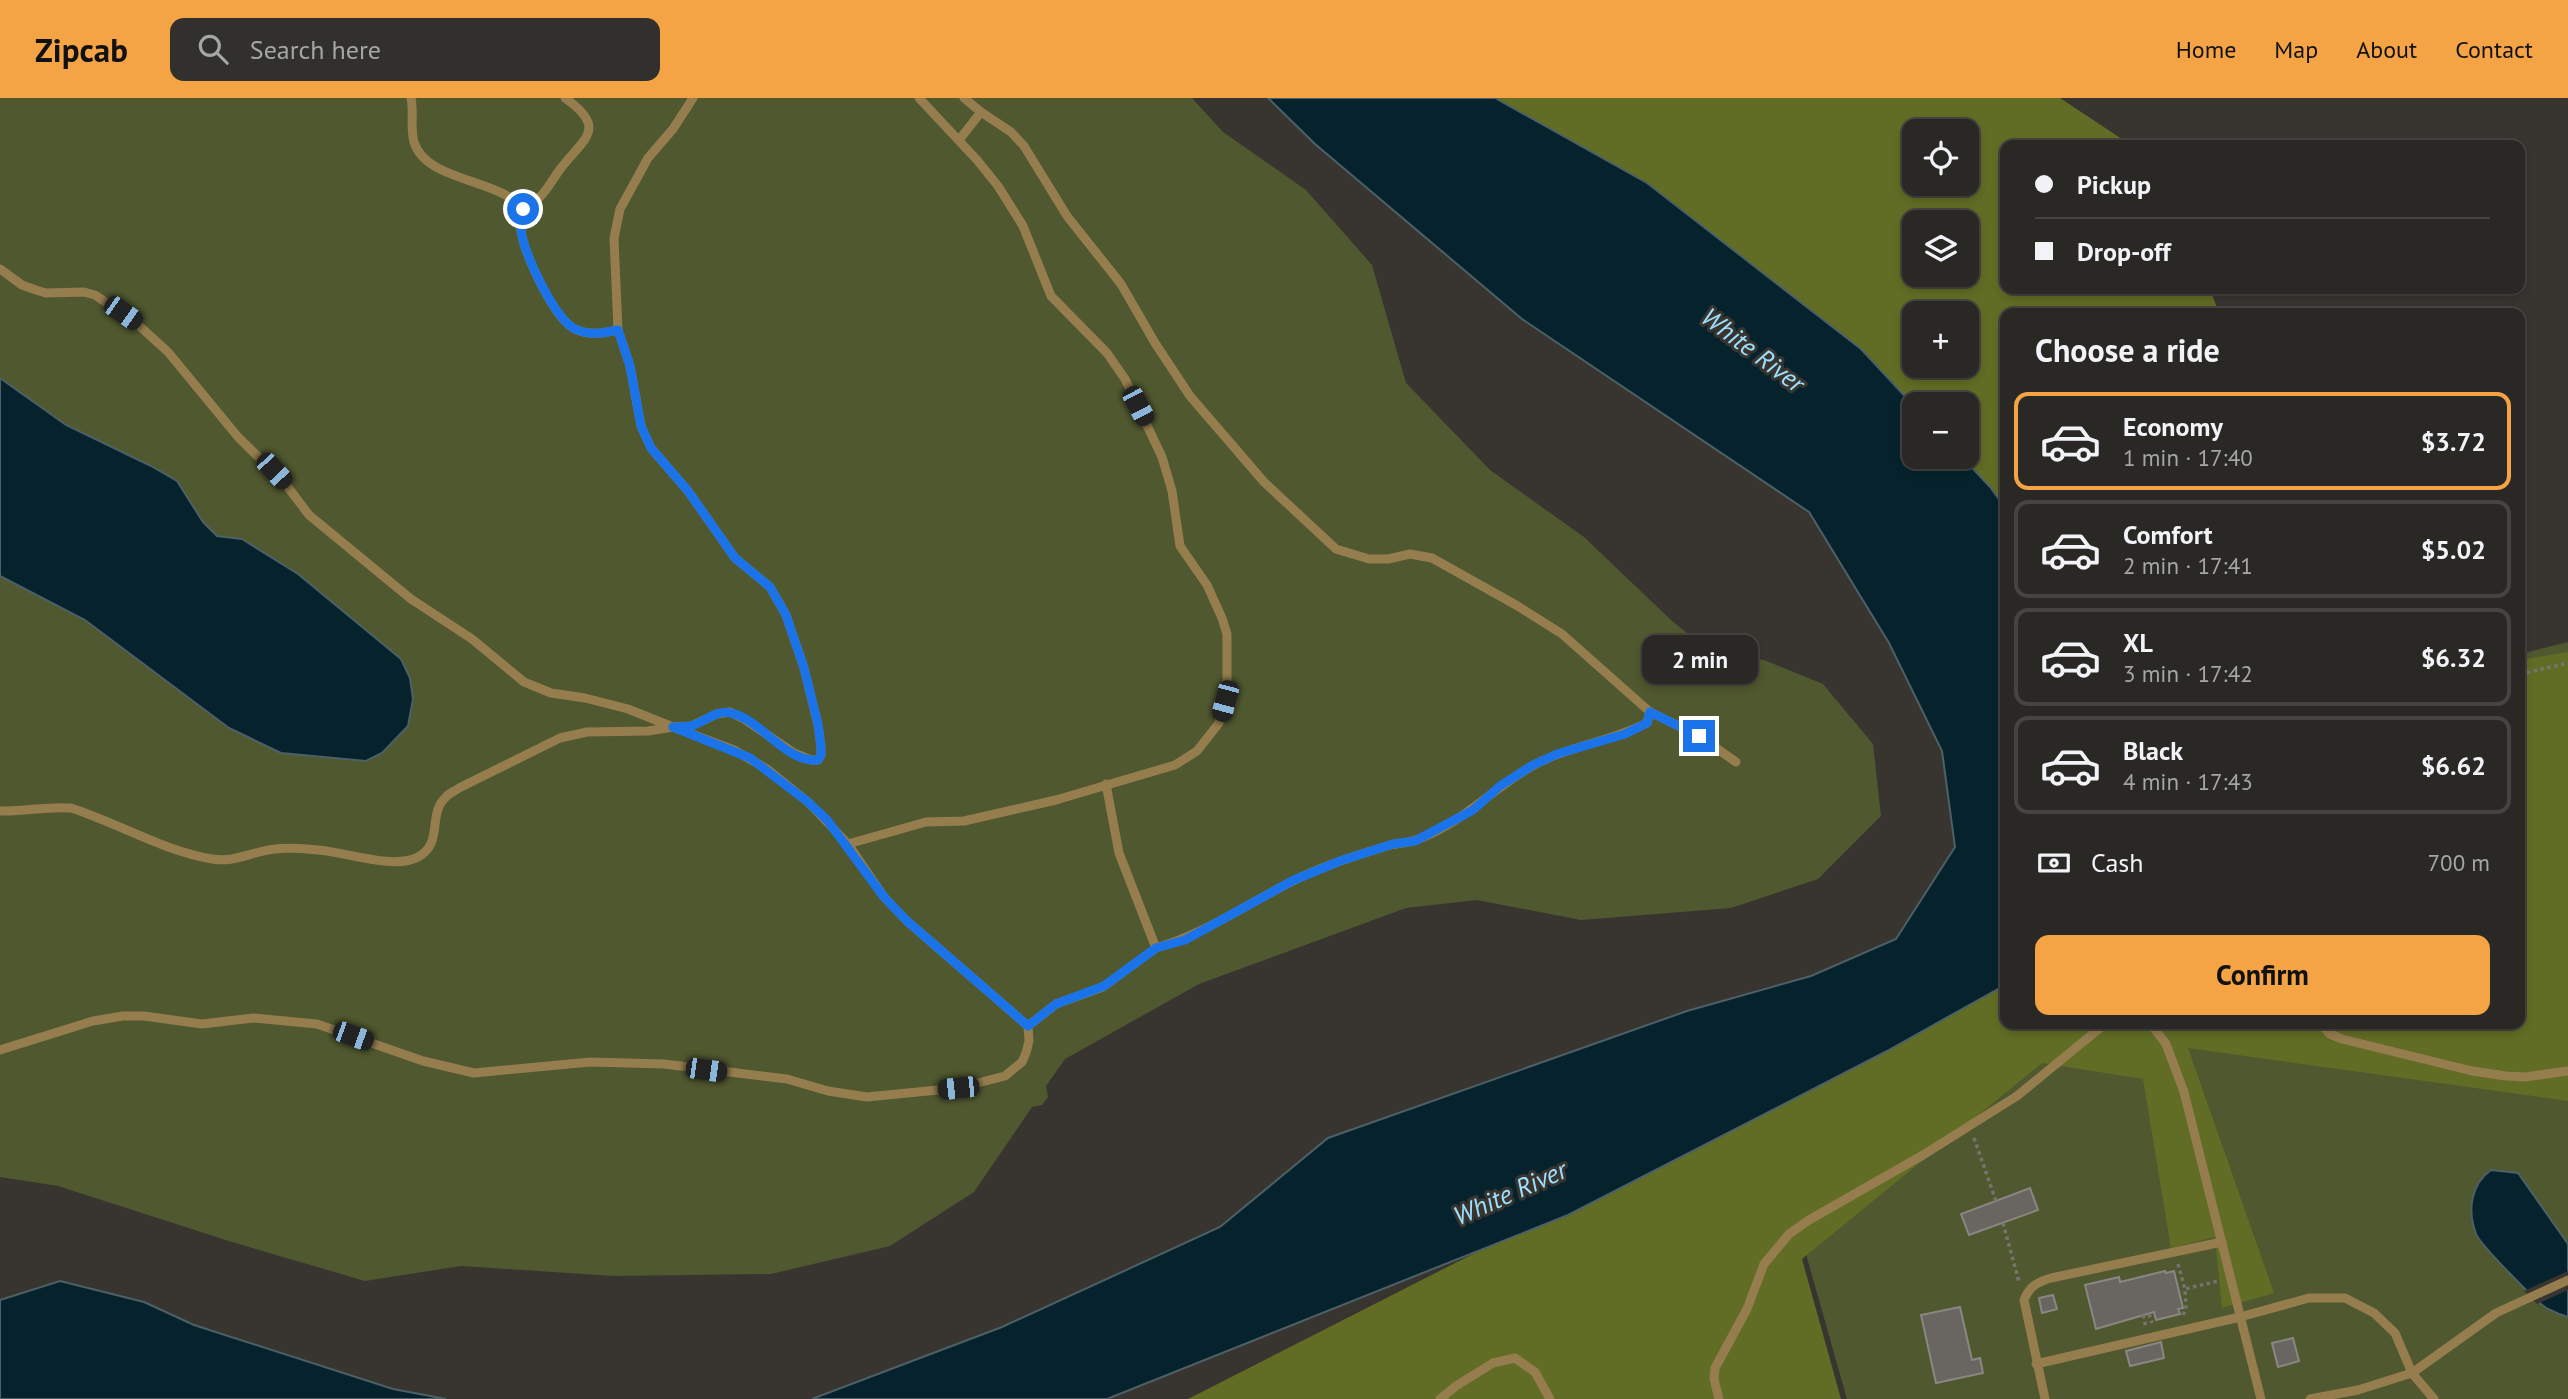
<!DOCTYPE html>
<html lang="en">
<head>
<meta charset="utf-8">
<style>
  body { margin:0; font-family:"PT Sans",sans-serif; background:#32302d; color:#f1f3f6; height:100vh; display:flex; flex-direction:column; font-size:26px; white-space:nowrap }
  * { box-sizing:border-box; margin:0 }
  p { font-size:23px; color:#a5a6a7 }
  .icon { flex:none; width:38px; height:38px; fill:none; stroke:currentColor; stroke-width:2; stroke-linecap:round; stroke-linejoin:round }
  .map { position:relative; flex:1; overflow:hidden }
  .sheet { position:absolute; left:2000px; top:210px; width:525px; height:721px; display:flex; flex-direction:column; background:#2a2825; border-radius:14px; box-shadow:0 4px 10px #0003,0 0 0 2px #464442 }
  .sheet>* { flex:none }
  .banner { position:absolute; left:2000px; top:42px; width:525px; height:154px; border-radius:14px; box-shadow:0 4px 10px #0003,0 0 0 2px #464442; display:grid; align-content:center; height:154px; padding:0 35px; background:#2a2825 }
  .controls { position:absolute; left:1902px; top:21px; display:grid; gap:14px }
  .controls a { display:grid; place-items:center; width:77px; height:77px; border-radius:14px; background:#2a2825; box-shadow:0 4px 10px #0003,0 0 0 2px #464442; font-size:35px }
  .end { position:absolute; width:32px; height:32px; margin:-16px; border:9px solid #1a73e8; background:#fff; box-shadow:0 0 0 4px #fff }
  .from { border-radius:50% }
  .bubble { position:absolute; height:49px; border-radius:14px; background:#2a2825; box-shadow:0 4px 10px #0003,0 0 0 2px #464442; font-size:23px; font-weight:800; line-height:49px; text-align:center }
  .car { position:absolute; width:21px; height:42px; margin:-21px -10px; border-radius:9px; box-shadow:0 0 5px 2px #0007; background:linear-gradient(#222 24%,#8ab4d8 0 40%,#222 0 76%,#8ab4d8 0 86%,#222 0) }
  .banner b { display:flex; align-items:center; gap:24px; height:66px; font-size:26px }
  .banner b+b { border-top:2px solid #464442 }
  .banner i { width:18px; height:18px; background:#f1f3f6 }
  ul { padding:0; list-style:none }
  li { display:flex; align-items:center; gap:21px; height:98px; margin:0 14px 10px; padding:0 21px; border:4px solid #464442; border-radius:14px }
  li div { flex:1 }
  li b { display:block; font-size:26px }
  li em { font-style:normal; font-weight:800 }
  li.current { border-color:#f4a345 }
  li>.icon { width:63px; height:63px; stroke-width:1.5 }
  h2 { padding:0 35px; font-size:32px; line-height:84px }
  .pay { display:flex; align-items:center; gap:18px; height:77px; padding:0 35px; font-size:26px }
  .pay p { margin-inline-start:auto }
  .button { display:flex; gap:14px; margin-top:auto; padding:14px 35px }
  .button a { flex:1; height:80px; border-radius:14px; background:#f4a345; color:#111; font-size:28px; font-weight:800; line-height:80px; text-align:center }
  header { display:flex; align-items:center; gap:42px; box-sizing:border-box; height:98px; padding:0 35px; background:#f4a345; color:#111 }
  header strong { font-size:33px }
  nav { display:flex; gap:38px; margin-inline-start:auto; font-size:24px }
  .search { width:490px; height:63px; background:#32302d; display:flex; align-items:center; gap:18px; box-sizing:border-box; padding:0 24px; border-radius:14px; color:#a5a6a7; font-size:26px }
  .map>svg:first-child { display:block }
  .green { fill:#50582f }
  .forest { fill:#616d24; fill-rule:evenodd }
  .water { fill:#06232d; stroke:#4c6066; stroke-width:2 }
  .pier { fill:#383531 }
  .building { fill:#696662; stroke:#8a8682; stroke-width:2 }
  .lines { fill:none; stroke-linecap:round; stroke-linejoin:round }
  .path { stroke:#767470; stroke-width:3.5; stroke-dasharray:3.5 3.5; stroke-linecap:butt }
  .service { stroke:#957d4e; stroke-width:9 }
  .route { stroke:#1a73e8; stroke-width:9 }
  .labels { text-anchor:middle; stroke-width:6; stroke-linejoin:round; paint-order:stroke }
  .water-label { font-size:26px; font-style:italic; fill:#9ee0fb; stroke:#383531 }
</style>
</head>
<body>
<header>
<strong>Zipcab</strong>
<div class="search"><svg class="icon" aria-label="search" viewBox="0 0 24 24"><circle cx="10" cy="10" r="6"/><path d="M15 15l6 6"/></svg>Search here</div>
<nav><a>Home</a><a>Map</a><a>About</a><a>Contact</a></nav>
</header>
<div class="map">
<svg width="2568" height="1301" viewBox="0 0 2568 1301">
  <rect width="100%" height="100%" fill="#383531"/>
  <g class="green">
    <path d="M0 0H1192L1223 34 1306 92 1372 167 1406 285 1490 372 1584 439 1671 522 1710 554 1764 562 1823 586 1873 646 1881 718 1818 781 1731 810 1581 822 1477 802 1406 810 1199 886 1065 961 1046 988 1048 999 1042 1007 1032 1009 974 1094 890 1148 771 1176 614 1178 461 1168 365 1183 232 1144 58 1088 0 1079Z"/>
    <path d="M2568 544V1301H1847L1787 1089 2019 926H2520V556Z"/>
  </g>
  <g class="forest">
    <path d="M1494 0H2060L2131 47H2006V191H2210L2219 215H2006L2005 411 1990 389 1962 359H1967V306L1914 308 1861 251ZM1914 33H1967V86H1914ZM1914 124H1967V177H1914ZM1914 215H1967V268H1914Z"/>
    <path d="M2568 554V1003L2188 950 2274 1195 2222 1210 2215 1139 2171 1150 2143 981 2042 965 1802 1161 1841 1301H1188L2005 885 2006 926H2520V562Z"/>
  </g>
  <g class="water">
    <path d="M1268 0H1495L1647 85 1861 251 1914 308V359H1962L1990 389 2006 411 2005 887 1887 953 1568 1117 1107 1301H812L1002 1229 1220 1129 1328 1040 1687 913 1811 878 1896 841 1955 749 1942 653 1889 545 1809 414 1522 221 1315 46Z"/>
    <path d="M0 280 66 327 151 368 177 383 203 424 217 438 242 441 298 476 401 561 410 580 413 601 408 628 382 655 366 663 281 655 229 630 85 522 0 478Z"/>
    <path d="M2491 1072 2518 1075 2568 1146V1219C2561 1217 2554 1214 2548 1211 2537 1205 2480 1146 2476 1136 2467 1112 2471 1086 2491 1072Z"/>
    <path d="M60 1183 144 1204 194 1227 393 1291 446 1301H0V1202Z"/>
  </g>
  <path class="pier" d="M2568 1173V1192L2537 1206 2524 1193Z"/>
  <g class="building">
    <path d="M2030 1090 2038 1112 1969 1137 1961 1116Z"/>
    <path d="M2165 1173 2166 1175 2174 1173 2183 1210 2178 1211 2180 1216 2156 1222 2154 1214 2096 1231 2085 1187 2119 1179 2120 1184Z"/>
    <path d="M2053 1197 2057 1211 2042 1215 2039 1200Z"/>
    <path d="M1960 1209 1972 1262 1980 1260 1983 1275 1936 1285 1921 1217Z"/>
    <path d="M2293 1240 2299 1263 2278 1269 2272 1245Z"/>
    <path d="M2161 1244 2164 1260 2130 1268 2126 1253Z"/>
  </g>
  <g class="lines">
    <g class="path">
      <path d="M2520 576 2568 565"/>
      <path d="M1974 1040 1996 1103"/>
      <path d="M2003 1125 2019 1184"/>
      <path d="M2178 1166 2185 1191"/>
      <path d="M2149 1216 2152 1225"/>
      <path d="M2143 1217 2146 1229"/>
      <path d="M2183 1217 2186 1211 2185 1191 2218 1183"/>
    </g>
    <g class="service">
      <path d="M411 0C414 14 410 30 414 44 426 84 499 80 523 111"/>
      <path d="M981 14 1011 34 1024 48 1067 118 1121 186 1155 245 1190 298 1264 384 1336 451 1369 461H1388L1410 456 1432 460 1516 507 1562 536 1650 614 1699 638 1736 664"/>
      <path d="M959 42 981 14 964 0"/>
      <path d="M523 111C545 99 547 89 561 70 583 41 609 31 565 0"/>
      <path d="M0 171 22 187 36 192 46 195 84 194 95 197 135 224 168 254 238 339 284 384 309 417 411 501 472 541 524 584 551 595 585 600 628 611 673 629 691 628 717 616 730 614 744 621 794 655 811 662H818L821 657V649L818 627 804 570 786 517 770 489 735 460 688 393 651 350 641 328 630 268 618 232C604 235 589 238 575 231 555 222 523 155 521 132 521 125 522 118 523 111"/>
      <path d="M618 232 614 140 620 111 648 60 673 31 693 0"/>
      <path d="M1106 686 1119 755 1156 850C1207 835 1248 805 1295 782 1325 767 1358 757 1390 747 1398 745 1408 745 1416 742 1460 727 1492 691 1532 668 1568 648 1610 644 1647 625L1650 614"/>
      <path d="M0 713C24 714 47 708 71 710 118 725 163 753 212 761 235 765 253 753 275 751 289 749 304 751 318 752 346 754 394 772 418 759 444 745 427 716 446 699 449 695 455 693 459 690L560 640 587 634 648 633 673 629 734 652 767 671 808 704 848 746 926 724 964 723 1056 702 1175 667 1197 653 1219 625 1227 582V536L1222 520 1207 487 1180 448 1172 393 1162 359 1125 281 1107 255 1051 198 1023 128 998 88 977 62 919 0"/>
      <path d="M848 746 884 799 907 823 1028 928"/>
      <path d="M2151 926 2166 946 2184 994 2261 1301"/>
      <path d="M2321 926 2330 936 2342 941 2472 973 2506 978 2525 979 2568 973"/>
      <path d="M0 952 93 923 123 918H144L202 926 253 920 317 926 423 963 474 975 590 964 664 966 787 981 828 993 867 999 958 990 1005 978 1022 964 1026 955 1029 943 1028 928 1056 906 1103 889 1156 850"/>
      <path d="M2036 1266 2240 1219 2309 1200H2345L2374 1215 2395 1235 2412 1275 2434 1301"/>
      <path d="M1440 1301 1456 1288 1493 1265 1515 1260 1535 1274 1550 1301"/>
      <path d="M1719 1301 1714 1281 1715 1270 1747 1211 1764 1166 1789 1136 1809 1122 1923 1057 2017 998 2100 930 2109 926"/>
      <path d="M2045 1301 2024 1202C2029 1189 2037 1184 2051 1180L2222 1144"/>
      <path d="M2310 1301 2358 1292 2412 1275 2496 1215 2568 1182"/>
    </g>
  </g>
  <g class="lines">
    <path class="route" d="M523 111C522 118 521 125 521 132 523 155 555 221 575 231 590 238 604 235 618 232L630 268 641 328 651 350 688 393 735 460 770 489 786 517 804 570 818 626 821 649V657L818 662C785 665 762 622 731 615 716 611 704 625 690 628 684 629 678 629 673 629L750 660 808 704 827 722 884 799 907 823 1028 928 1056 906 1104 888 1156 850 1185 842 1294 782 1340 763 1393 746 1415 743 1473 712 1500 688 1533 667 1557 656 1625 636 1647 625 1650 614 1699 638"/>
  </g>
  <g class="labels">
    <g class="water-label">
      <text transform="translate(1753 252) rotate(37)" y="9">White River</text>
      <text transform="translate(1510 1095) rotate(-24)" y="9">White River</text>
    </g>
  </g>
</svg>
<div class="controls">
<a><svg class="icon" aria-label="locate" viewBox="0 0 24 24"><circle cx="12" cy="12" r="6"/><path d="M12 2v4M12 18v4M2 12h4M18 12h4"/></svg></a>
<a><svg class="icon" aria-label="layers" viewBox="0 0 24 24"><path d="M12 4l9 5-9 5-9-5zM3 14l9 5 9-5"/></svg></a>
<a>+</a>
<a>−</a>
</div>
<i class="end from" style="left:523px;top:111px"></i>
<i class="end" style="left:1699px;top:638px"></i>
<div class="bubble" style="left:1642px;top:537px;width:116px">2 min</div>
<i class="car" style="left:123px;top:215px;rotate:125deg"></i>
<i class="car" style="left:1138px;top:308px;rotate:152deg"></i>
<i class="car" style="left:274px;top:373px;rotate:137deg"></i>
<i class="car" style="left:1225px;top:603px;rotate:195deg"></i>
<i class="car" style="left:353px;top:938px;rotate:110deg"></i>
<i class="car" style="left:706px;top:972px;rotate:98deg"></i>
<i class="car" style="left:958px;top:990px;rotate:264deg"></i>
<div class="banner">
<b><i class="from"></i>Pickup</b>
<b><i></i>Drop-off</b>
</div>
<section class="sheet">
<h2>Choose a ride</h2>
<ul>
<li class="current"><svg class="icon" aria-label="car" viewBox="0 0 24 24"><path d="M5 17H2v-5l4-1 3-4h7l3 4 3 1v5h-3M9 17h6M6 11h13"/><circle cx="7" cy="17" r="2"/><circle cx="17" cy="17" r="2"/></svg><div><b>Economy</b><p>1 min · 17:40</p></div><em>$3.72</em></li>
<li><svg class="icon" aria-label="car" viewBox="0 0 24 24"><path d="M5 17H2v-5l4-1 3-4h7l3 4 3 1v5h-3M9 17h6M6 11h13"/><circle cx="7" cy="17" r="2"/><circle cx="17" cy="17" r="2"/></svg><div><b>Comfort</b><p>2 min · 17:41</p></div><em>$5.02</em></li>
<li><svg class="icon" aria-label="car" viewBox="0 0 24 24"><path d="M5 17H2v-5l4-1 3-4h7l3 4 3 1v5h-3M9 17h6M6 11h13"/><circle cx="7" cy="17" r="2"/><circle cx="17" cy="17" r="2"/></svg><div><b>XL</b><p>3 min · 17:42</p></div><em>$6.32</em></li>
<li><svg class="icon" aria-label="car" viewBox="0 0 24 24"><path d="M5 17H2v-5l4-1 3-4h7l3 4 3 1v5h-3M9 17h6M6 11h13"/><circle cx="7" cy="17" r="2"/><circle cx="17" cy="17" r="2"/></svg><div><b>Black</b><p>4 min · 17:43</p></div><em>$6.62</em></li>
</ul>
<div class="pay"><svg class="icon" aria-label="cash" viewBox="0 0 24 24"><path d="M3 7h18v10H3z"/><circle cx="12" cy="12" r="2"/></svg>Cash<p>700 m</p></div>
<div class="button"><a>Confirm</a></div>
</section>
</div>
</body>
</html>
